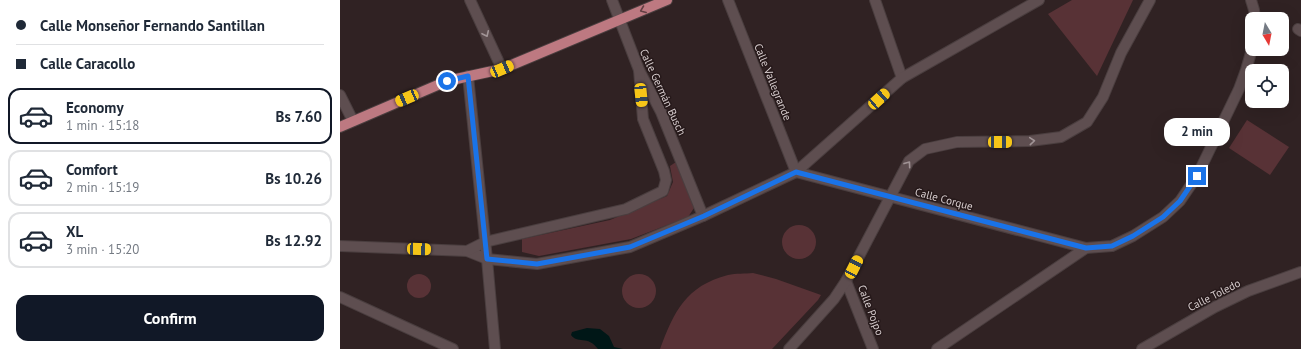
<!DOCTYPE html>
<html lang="en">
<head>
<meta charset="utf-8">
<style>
  body { margin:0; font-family:"PT Sans",sans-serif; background:#f6f6f7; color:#1f2937; height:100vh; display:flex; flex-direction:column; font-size:15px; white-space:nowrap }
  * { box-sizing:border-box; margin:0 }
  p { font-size:13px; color:#747a83 }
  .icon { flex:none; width:22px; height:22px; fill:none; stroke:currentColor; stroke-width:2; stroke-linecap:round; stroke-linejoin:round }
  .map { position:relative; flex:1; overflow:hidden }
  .panel { display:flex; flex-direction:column; background:#fff; width:340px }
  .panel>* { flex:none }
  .banner { display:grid; align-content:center; height:88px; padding:0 16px; background:#fff }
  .needle { width:26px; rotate:170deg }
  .controls { position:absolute; left:905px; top:12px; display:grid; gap:8px }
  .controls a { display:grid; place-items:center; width:44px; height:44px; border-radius:8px; background:#fff; box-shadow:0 4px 16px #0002; font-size:20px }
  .end { position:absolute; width:18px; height:18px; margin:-9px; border:5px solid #1a73e8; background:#fff; box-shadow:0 0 0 2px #fff }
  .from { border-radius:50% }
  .bubble { position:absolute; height:28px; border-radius:12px; background:#fff; box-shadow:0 4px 16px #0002; font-size:13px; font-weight:600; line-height:28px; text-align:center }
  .car { position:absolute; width:12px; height:24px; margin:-12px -6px; border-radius:5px; box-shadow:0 0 3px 1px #0007; background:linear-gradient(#f5c518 24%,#345 0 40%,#f5c518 0 76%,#345 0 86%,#f5c518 0) }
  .banner b { display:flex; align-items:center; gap:14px; height:38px; font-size:15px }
  .banner b+b { border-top:1px solid #e0e1e3 }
  .banner i { width:10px; height:10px; background:#1f2937 }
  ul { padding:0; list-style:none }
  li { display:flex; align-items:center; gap:12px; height:56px; margin:0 8px 6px; padding:0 8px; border:2px solid #e0e1e3; border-radius:12px }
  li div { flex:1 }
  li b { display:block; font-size:15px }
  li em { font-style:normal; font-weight:600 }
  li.current { border-color:#111827 }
  li>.icon { width:36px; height:36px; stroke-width:1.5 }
  .cta { display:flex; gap:8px; margin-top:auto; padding:8px 16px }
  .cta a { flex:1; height:46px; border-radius:12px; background:#111827; color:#fff; font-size:16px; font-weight:600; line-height:46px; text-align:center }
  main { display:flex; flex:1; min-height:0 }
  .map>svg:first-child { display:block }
  .green { fill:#583236 }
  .water { fill:#001717 }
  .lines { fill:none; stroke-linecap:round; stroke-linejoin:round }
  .minor-casing { stroke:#4a3e3f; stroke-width:12 }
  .primary-casing { stroke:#4a3e3f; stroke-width:12 }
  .minor { stroke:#5e4e50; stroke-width:10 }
  .primary { stroke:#bd7981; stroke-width:10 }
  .oneway { stroke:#623f43 }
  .oneway2 { stroke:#a19496 }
  .route { stroke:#1a73e8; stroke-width:5 }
  .labels { text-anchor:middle; stroke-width:3; stroke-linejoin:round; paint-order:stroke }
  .street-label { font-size:11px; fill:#d8cecf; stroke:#26191a }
</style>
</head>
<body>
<main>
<section class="panel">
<div class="banner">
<b><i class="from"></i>Calle Monseñor Fernando Santillan</b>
<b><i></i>Calle Caracollo</b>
</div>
<ul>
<li class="current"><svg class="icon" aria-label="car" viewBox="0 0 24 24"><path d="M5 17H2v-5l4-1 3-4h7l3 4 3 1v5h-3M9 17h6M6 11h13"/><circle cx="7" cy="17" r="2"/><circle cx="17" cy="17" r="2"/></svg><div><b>Economy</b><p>1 min · 15:18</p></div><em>Bs 7.60</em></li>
<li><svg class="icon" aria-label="car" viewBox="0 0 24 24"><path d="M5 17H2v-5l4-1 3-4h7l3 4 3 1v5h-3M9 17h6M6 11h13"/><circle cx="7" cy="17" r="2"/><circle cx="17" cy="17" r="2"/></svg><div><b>Comfort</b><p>2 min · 15:19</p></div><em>Bs 10.26</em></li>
<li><svg class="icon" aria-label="car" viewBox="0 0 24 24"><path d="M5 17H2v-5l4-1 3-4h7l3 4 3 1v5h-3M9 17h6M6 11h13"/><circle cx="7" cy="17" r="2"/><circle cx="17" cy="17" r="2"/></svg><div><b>XL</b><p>3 min · 15:20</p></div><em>Bs 12.92</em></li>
</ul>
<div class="cta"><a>Confirm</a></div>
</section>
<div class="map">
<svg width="961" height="349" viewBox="0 0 961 349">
  <rect width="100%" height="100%" fill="#302223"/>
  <g class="green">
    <path d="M732 0H793L757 76 708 14Z"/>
    <path d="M907 120 949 147 930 175 889 148Z"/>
    <path d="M336 162 354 208 348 217 291 239 199 256 182 252V239L270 220 327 196 333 182 330 166Z"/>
    <circle cx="459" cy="242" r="17"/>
    <path d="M413 273 436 279 481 295 478 300 432 349H320C334 311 346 286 388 275 396 273 405 274 413 273Z"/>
    <circle cx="79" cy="286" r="12"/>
    <circle cx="299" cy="291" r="17"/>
  </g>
  <path class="water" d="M247 328 260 329 269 336 274 347 283 349H258C248 335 237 344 231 335L232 332Z"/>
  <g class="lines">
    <defs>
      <g id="minor">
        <path d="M130 0 162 69"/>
        <path d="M272 0 299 70 321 112 363 216"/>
        <path d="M388 0 456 172"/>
        <path d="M535 0 562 78"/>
        <path d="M911 0 914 10 915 19"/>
        <path d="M958 29 961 31"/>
        <path d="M128 76 147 259 155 349"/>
        <path d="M0 95 13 121"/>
        <path d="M456 172 746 248 772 246 793 236 823 217 840 201 857 176 899 89 906 70 912 49"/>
        <path d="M0 246 127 251 147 259 197 264 290 247 363 216 456 172 562 78 699 0"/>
        <path d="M127 251 145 242 286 209 323 191 326 180 324 171 303 119 299 70"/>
        <path d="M506 281 533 349"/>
        <path d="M0 297 113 349"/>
        <path d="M449 349 494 299 506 281 569 161 585 149 617 142 690 141 721 137 747 122 763 97 781 53 810 0"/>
        <path d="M597 349 746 248"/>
        <path d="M802 349 875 307 908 291 961 272"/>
      </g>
      <path id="primary" d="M0 127 107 81 162 69 327 0"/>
    </defs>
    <use href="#minor" class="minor-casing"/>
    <use href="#primary" class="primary-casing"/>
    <use href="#minor" class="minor"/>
    <use href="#primary" class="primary"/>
  </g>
  <defs><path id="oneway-chevron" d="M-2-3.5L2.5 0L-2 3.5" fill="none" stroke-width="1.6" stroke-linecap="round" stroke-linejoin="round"/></defs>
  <use class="oneway" href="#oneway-chevron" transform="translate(303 10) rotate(158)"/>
  <g class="oneway2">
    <use href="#oneway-chevron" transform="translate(146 34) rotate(65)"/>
    <use href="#oneway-chevron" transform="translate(692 141) rotate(-5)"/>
    <use href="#oneway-chevron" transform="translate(568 164) rotate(-54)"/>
  </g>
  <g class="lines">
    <path class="route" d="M107 81 128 76 147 259 197 264 290 247 364 216 456 172 746 248 772 246 793 236 823 217 840 201 857 176"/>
  </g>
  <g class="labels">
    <g class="street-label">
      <text transform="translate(433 82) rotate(68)" y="4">Calle Vallegrande</text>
      <text transform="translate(323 92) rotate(65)" y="4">Calle Germán Busch</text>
      <text transform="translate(604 199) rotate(15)" y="4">Calle Corque</text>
      <text transform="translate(874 295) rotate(-27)" y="4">Calle Toledo</text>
      <text transform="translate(531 310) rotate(69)" y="4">Calle Pojpo</text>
    </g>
  </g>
</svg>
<div class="controls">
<a><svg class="needle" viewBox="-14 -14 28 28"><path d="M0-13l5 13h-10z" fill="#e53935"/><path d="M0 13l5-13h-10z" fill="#747a83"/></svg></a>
<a><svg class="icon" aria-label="locate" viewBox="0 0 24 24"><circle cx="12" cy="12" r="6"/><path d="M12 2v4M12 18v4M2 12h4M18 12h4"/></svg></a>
</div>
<i class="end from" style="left:107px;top:81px"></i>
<i class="end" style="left:857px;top:176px"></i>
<div class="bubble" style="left:824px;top:118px;width:66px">2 min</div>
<i class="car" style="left:162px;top:69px;rotate:67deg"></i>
<i class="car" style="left:301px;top:95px;rotate:174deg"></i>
<i class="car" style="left:67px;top:98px;rotate:247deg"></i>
<i class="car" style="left:539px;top:99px;rotate:48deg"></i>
<i class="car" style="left:660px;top:142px;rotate:90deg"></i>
<i class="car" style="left:79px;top:249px;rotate:92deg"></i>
<i class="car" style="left:514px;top:267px;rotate:27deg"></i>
</div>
</main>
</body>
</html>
